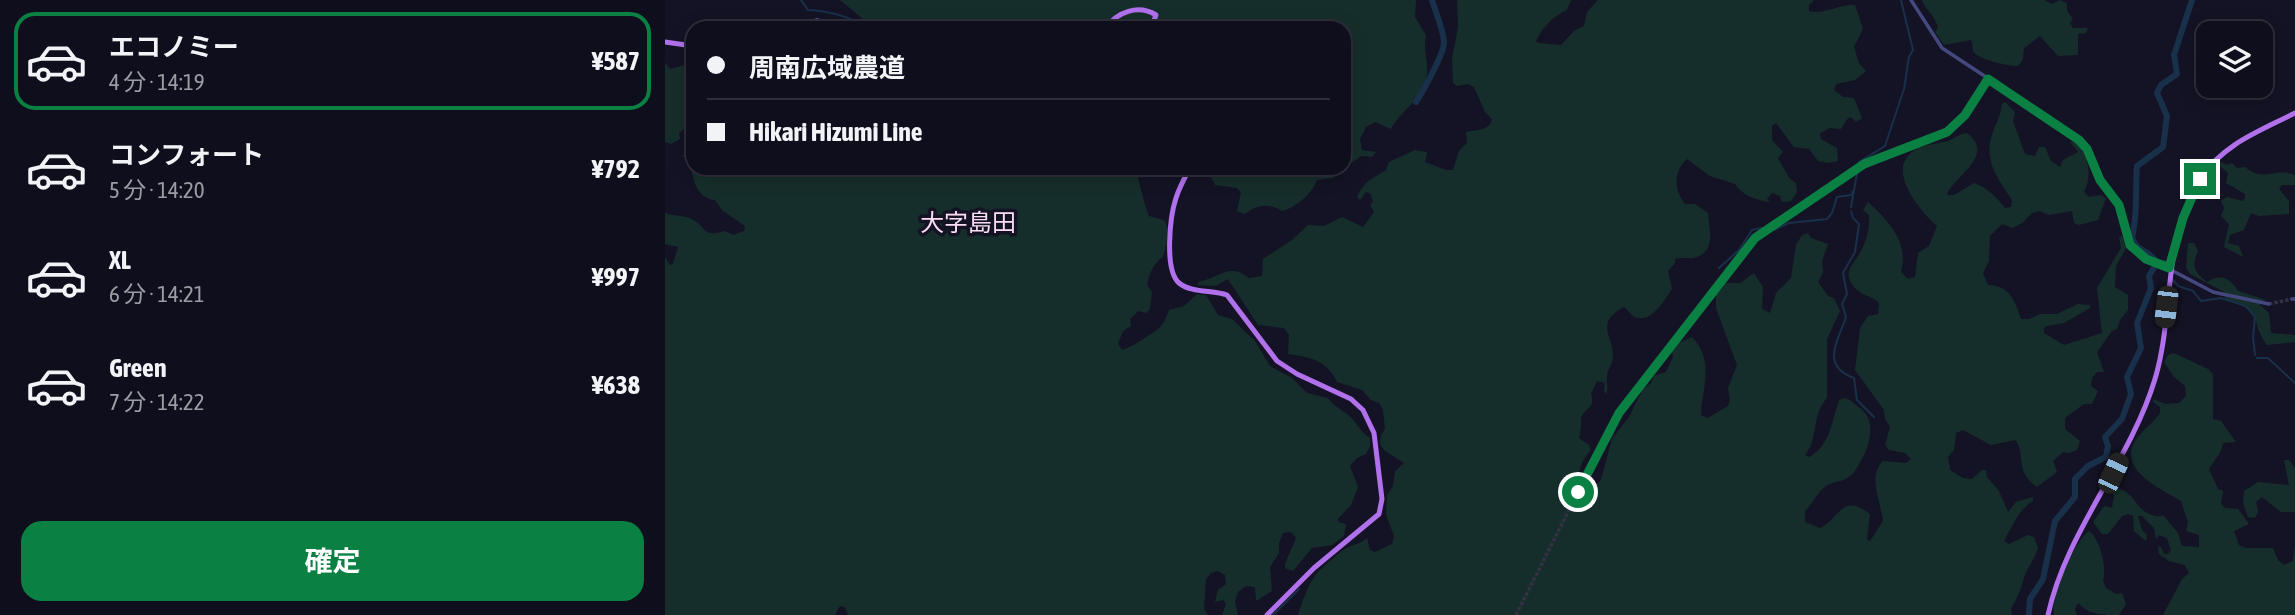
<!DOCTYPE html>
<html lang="ja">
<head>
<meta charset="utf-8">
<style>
  body { margin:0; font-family:"Asap Condensed","Noto Sans JP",sans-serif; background:#1d1c29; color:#f1f3f6; height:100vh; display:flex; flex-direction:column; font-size:26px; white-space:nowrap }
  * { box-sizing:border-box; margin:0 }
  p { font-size:23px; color:#9b9ca3 }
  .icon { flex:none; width:38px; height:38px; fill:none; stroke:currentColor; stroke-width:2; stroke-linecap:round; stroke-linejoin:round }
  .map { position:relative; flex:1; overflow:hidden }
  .drawer { display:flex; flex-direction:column; background:#0f0e1c; width:665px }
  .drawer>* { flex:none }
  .hud { position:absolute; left:21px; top:21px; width:665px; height:154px; border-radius:21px; box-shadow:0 4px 18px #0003,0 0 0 2px #2f2e3b; display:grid; align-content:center; height:154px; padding:0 21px; background:#0f0e1c }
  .fabs { position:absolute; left:1531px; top:21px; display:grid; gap:14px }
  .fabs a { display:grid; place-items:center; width:77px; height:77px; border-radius:14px; background:#0f0e1c; box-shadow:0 4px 18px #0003,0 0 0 2px #2f2e3b; font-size:35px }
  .end { position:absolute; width:32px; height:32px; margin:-16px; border:9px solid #0b8043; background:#fff; box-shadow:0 0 0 4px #fff }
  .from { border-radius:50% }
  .car { position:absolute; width:21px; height:42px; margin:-21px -10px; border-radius:9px; box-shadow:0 0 5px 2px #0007; background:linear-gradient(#222 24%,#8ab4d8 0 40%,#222 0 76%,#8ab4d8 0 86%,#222 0) }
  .hud b { display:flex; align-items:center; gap:24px; height:66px; font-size:26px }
  .hud b+b { border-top:2px solid #2f2e3b }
  .hud i { width:18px; height:18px; background:#f1f3f6 }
  ul { padding:12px 0 0; list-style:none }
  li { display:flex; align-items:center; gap:21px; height:98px; margin:0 14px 10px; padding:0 7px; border:4px solid transparent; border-radius:21px }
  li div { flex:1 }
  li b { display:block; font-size:26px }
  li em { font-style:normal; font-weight:700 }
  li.active { border-color:#0b8043 }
  li>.icon { width:63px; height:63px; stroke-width:1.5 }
  .button { display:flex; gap:14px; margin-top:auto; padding:14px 21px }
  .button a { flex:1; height:80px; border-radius:21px; background:#0b8043; color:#fff; font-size:28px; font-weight:700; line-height:80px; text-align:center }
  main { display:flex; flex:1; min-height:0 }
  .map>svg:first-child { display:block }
  .green { fill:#162e2b }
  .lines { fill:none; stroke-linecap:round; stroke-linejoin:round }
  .stream { stroke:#183049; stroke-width:2 }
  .river { stroke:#183049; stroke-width:6 }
  .minor-tunnel { stroke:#323145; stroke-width:3.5; stroke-dasharray:3.5 2; stroke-linecap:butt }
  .minor { stroke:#44487e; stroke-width:3.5 }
  .major { stroke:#b171ec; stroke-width:5 }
  .route { stroke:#0b8043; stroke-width:9 }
  .labels { text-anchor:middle; stroke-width:7; stroke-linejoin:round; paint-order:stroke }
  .quarter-label { font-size:24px; fill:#faddf3; stroke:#141325 }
</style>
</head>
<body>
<main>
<section class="drawer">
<ul>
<li class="active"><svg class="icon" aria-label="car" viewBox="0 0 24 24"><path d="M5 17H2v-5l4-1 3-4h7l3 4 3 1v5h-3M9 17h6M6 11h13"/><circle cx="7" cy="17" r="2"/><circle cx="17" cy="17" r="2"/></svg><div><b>エコノミー</b><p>4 分 · 14:19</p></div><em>¥587</em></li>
<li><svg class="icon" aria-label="car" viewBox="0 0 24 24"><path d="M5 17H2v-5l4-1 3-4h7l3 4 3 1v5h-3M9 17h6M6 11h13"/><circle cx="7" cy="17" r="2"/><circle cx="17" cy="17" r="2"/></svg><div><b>コンフォート</b><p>5 分 · 14:20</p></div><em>¥792</em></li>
<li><svg class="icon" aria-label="car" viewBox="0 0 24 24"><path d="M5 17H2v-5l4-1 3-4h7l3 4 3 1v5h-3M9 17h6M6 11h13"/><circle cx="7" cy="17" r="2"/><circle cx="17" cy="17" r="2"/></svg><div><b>XL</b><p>6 分 · 14:21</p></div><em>¥997</em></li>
<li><svg class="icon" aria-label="car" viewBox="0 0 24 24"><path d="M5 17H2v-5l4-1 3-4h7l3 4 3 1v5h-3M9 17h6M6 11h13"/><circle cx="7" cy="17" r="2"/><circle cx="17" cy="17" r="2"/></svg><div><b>Green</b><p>7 分 · 14:22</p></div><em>¥638</em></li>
</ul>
<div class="button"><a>確定</a></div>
</section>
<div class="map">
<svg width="1630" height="615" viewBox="0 0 1630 615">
  <rect width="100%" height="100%" fill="#141325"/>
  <g class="green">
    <path d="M175 0H751L750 17 761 35C758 49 763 60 762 73 760 98 737 109 726 129L710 122 701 127 695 139 697 150 711 152 707 157 696 156 667 178 652 180C647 194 630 208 617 211 604 203 592 204 580 214L572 211 576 192 572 188 550 185 541 168H679V28H209Z"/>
    <path d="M792 0H906L902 10C889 15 876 29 871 41L874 43 896 45 910 30 919 26 922 12 933 0H1149L1144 5V11C1159 15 1174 4 1190 5L1198 29 1189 47 1194 63 1201 71 1190 80 1171 84 1169 90 1178 97 1189 98 1197 118 1191 122 1186 117 1183 118 1176 129 1165 128 1155 133 1156 139 1172 148 1173 161 1164 163 1153 161 1144 149 1129 147 1111 123 1107 126V140L1118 152 1113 158 1125 179 1131 183 1132 192 1126 201 1117 202 1115 196 1107 193 1102 199 1105 202C1091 200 1078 196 1070 184L1045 176 1022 159C1008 171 1009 191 1020 204H1030L1043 213C1044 230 1052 253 1028 258 1022 259 1017 257 1010 259V263L1003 271 1007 289C1000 299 988 321 973 318 967 317 964 311 959 307 929 323 948 335 948 356 948 364 942 369 942 377 941 384 944 387 941 394L939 391 940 383 932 381 926 394C932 410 917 407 916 420 916 427 916 431 914 438L924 445 926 450C912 465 916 473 909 491L917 496 936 480 947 439 964 417 978 389 986 383 989 376 1001 372 1008 357 1007 350 1011 344 1027 337C1050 361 1037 387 1036 415L1043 418 1063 406 1065 399 1063 388 1072 365 1051 308V295L1061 283H1075L1089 273 1098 287 1097 309 1105 313 1111 293 1126 278 1131 245 1137 235 1143 233 1146 238 1163 244 1157 261 1158 273 1153 282 1163 296 1169 298 1175 311 1162 339V398C1146 415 1154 438 1140 455L1144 457C1165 446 1167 421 1174 400L1179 398C1185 399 1187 402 1192 406 1216 420 1203 453 1189 472 1180 483 1171 480 1161 486 1153 491 1147 505 1140 511V522L1155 528C1175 519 1176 492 1205 514L1202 540 1205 541 1218 521C1216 502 1202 476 1218 461L1241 463 1246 459 1240 453 1224 450 1220 445 1225 427 1220 419 1219 410 1190 370 1195 328 1203 316 1213 314 1214 303C1207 296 1198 296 1191 289 1175 273 1189 265 1196 251 1202 240 1205 227 1204 215L1198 210 1203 202C1223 221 1244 241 1236 272L1243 279 1250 277 1253 253 1264 246 1272 226C1258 214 1225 176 1243 156 1253 144 1269 145 1283 141 1290 138 1294 134 1302 133 1333 156 1284 180 1282 195H1289L1309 183C1321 187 1333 198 1340 208L1346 207 1347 200C1334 180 1318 161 1327 135 1330 124 1336 117 1337 104L1340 102 1350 112 1348 121 1360 154 1370 156 1374 147H1380L1386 161 1395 167 1398 160 1413 152 1405 142 1411 141C1423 156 1428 175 1419 192L1424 197 1436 195 1441 198 1433 220 1414 225 1409 223 1407 211 1384 215 1374 211 1367 213 1357 223 1348 228 1337 224 1325 236 1324 261 1318 273 1323 285C1345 286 1350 300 1356 319H1364L1375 314H1392L1413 304 1425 305V308L1399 323 1381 326 1379 329V333L1399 345 1437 333C1435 318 1434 304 1432 288L1456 248 1454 237 1457 236 1461 248 1451 266 1450 287 1463 295V310L1455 320 1452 329 1447 331 1432 352 1439 372H1432L1427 378 1426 386 1433 391 1427 404H1419L1400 418V429L1415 441 1412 450 1404 453 1398 452 1388 461 1392 472 1372 487C1348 470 1362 454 1350 440L1326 445 1298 430 1291 433 1289 450 1283 457 1285 470 1298 478 1307 479 1317 470H1321L1322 477 1334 491 1343 512 1351 502 1368 497V501C1354 509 1347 527 1339 541L1344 544 1363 535 1369 537 1373 548C1370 558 1364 565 1360 575 1356 587 1354 596 1346 608L1347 615H633C645 579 647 575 677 551 684 545 694 545 702 538L705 550 710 552 727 544 729 536 721 515 722 495 728 486 730 471 739 463 720 451 715 444 716 435 720 429 718 410 714 403 706 400 697 390 672 382C662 360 645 357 623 354L624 335 619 328 593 325 563 279 550 286 533 285V282C555 278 564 262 584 278L597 276 598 259 627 240 643 225 659 226 677 217 698 227 709 212 705 205 708 201 705 193 701 192 695 200 692 197C701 179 706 180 721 170L724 162 750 150 762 152 760 162 781 170H788L794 151 802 143 801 132 818 129 825 125 827 119 820 112 809 87 803 84 792 86 788 83 787 59 793 27Z"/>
    <path d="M1257 0H1379L1387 4 1395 0 1402 3V11L1408 19 1405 23 1408 28H1423L1421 33 1413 34V55L1393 56 1375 36 1359 48 1358 59 1353 66C1346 67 1311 59 1308 51 1307 47 1308 43 1306 40L1279 45 1270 32 1273 27C1269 14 1259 8 1257 0Z"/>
    <path d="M0 63 5 69 28 63V127L20 128 14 133 15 139 6 144 0 142Z"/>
    <path d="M23 152H28V168H479L473 178C476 190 480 206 484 216L499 220C506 231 501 245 498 257 489 262 484 274 482 285L487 292 485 309 481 313 473 311 465 319 466 326 458 331 453 344 457 350C464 349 492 331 496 326 500 322 502 315 504 310L519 306 532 294 541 295 553 315 567 319 590 341 605 366 627 378 642 393 663 398C670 409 682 411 689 421 695 428 697 433 705 438V446L701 454 692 458 685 466 693 487 686 505 673 519V522L681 524 679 536 667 545 647 548 628 571 620 568V564L631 538 626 532 618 533 614 543V553L605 567 607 591 591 601 590 587 581 586 573 592 570 601 573 615H557L561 604 558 600 550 602 553 590 561 584 560 575 553 571 546 573 541 579 539 609 543 615H183L180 607 175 606 170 615H0V257L5 265 8 264 13 247 0 244V213C8 216 16 215 24 218 42 224 35 239 60 231L68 235 79 231 80 226 57 210 50 200C31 198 27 179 26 162L17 156Z"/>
    <path d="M1556 162 1562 165 1567 163 1572 168 1580 167C1599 183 1612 167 1630 175V185H1617L1614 189 1624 201V214L1594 216 1586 213 1579 230 1565 235 1563 243 1574 246 1578 257 1559 247 1564 224 1556 216 1559 208 1556 201 1562 197 1578 201 1580 198V194L1561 183 1563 173 1554 165Z"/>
    <path d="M1523 243H1529L1533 251C1526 267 1529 271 1542 282 1556 273 1565 278 1573 291L1601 300 1595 301V305L1604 313 1606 333 1630 335V342L1602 345C1580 313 1606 316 1560 299L1561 293 1525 274 1521 267Z"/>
    <path d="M1509 353 1543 369 1548 374V419L1556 421 1571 442 1558 443 1556 451 1544 469 1553 489 1558 491 1556 504 1560 508 1573 509 1584 524 1569 531 1574 545 1581 548H1608L1613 560 1619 565 1628 561 1630 544V615H1498L1517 579 1524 573 1520 565 1504 561 1494 554 1493 546 1496 547 1499 554H1503L1506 550 1502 538 1494 535 1491 539 1489 528 1477 516H1473L1477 530 1482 535 1481 541 1469 531 1468 516 1463 514 1457 516 1443 534H1437L1428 522 1439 506 1447 508 1449 496 1446 490 1448 487C1471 491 1470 510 1487 515 1491 517 1495 516 1499 516L1513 533 1517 546 1534 547V535L1521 531 1523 522 1516 501C1499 490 1454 472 1469 443 1474 432 1488 424 1495 413V407L1488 402 1489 399 1500 404 1514 403 1521 396 1520 386 1509 377 1499 362 1503 355Z"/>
    <path d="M1619 460H1624L1630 468V512H1616L1597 497 1591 502 1593 512 1590 518 1583 517 1578 503 1579 491 1593 482 1624 485Z"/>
    <path d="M1424 531C1435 539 1442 567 1438 581L1441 588 1451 594 1457 593 1461 604 1454 615C1435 615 1425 615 1413 603L1410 609 1412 615H1389C1385 596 1409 542 1424 531Z"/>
  </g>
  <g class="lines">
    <g class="stream">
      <path d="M136 0 143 10C166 11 184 17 205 28"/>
      <path d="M1186 207 1194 162 1220 146 1239 89 1244 57 1248 50 1236 0"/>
      <path d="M1186 211 1188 218 1194 224 1190 252 1178 273 1182 294 1177 304 1181 317C1174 339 1154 365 1189 378L1192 400 1209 417"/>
      <path d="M1491 260 1500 261"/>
      <path d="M1054 268 1074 250 1087 230 1097 228 1109 230 1124 223 1162 219 1167 213 1172 197 1186 195 1188 191"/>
      <path d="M1508 280 1513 286 1528 291 1536 301 1556 298 1581 306 1590 317 1588 337 1590 355"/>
      <path d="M1592 358H1603L1630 383"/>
      <path d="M608 615 634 589"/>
    </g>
    <g class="river">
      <path d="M751 102C757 93 780 52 779 42 778 28 771 14 767 0"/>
      <path d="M1491 261C1484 250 1471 252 1467 237 1473 214 1470 190 1472 166L1498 147 1502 116 1492 93 1496 85 1512 74 1509 55 1527 0"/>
      <path d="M1364 615 1365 599 1378 579 1390 521 1410 497V479L1423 466 1441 457 1443 446 1440 437 1457 419 1466 394 1462 377 1476 348 1472 323 1486 288 1484 276 1490 266"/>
    </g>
    <g class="minor-tunnel">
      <path d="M1604 304 1627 299"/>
      <path d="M851 615 913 492"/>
    </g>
    <g class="minor">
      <path d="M1246 0 1277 48 1403 131 1422 149 1435 180 1454 205 1462 240 1470 251 1548 292 1604 304"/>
      <path d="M1627 299H1630"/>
      <path d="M913 492 954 413 1090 238 1199 165 1282 132 1300 115 1323 79"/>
    </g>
    <g class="major">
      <path d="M113 28 152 21 188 28"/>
      <path d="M441 28C452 12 473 4 491 15L488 23 476 28"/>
      <path d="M0 42 28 46"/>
      <path d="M525 168C520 177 514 188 511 198 505 216 499 270 514 283 526 293 548 290 562 295L612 361 632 374 686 399 698 410 709 433 717 499 714 514 649 568 602 615"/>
      <path d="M1383 615C1401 531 1465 462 1490 379 1510 312 1496 240 1536 178 1558 144 1595 131 1630 113"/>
    </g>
  </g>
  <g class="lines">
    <path class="route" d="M913 492 954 413 1090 238 1199 164 1282 132 1300 115 1323 79 1414 140 1422 149 1435 180 1454 205 1465 245 1481 259 1504 268 1518 218 1535 179"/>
  </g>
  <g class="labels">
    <g class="quarter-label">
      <text x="303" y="231">大字島田</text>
    </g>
  </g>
</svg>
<div class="fabs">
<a><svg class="icon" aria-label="layers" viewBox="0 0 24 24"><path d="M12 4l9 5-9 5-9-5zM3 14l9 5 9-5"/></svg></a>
</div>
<i class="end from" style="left:913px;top:492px"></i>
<i class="end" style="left:1535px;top:179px"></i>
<i class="car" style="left:1501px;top:307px;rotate:187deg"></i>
<i class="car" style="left:1448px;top:473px;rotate:25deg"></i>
<div class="hud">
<b><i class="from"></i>周南広域農道</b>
<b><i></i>Hikari Hizumi Line</b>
</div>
</div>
</main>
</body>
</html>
